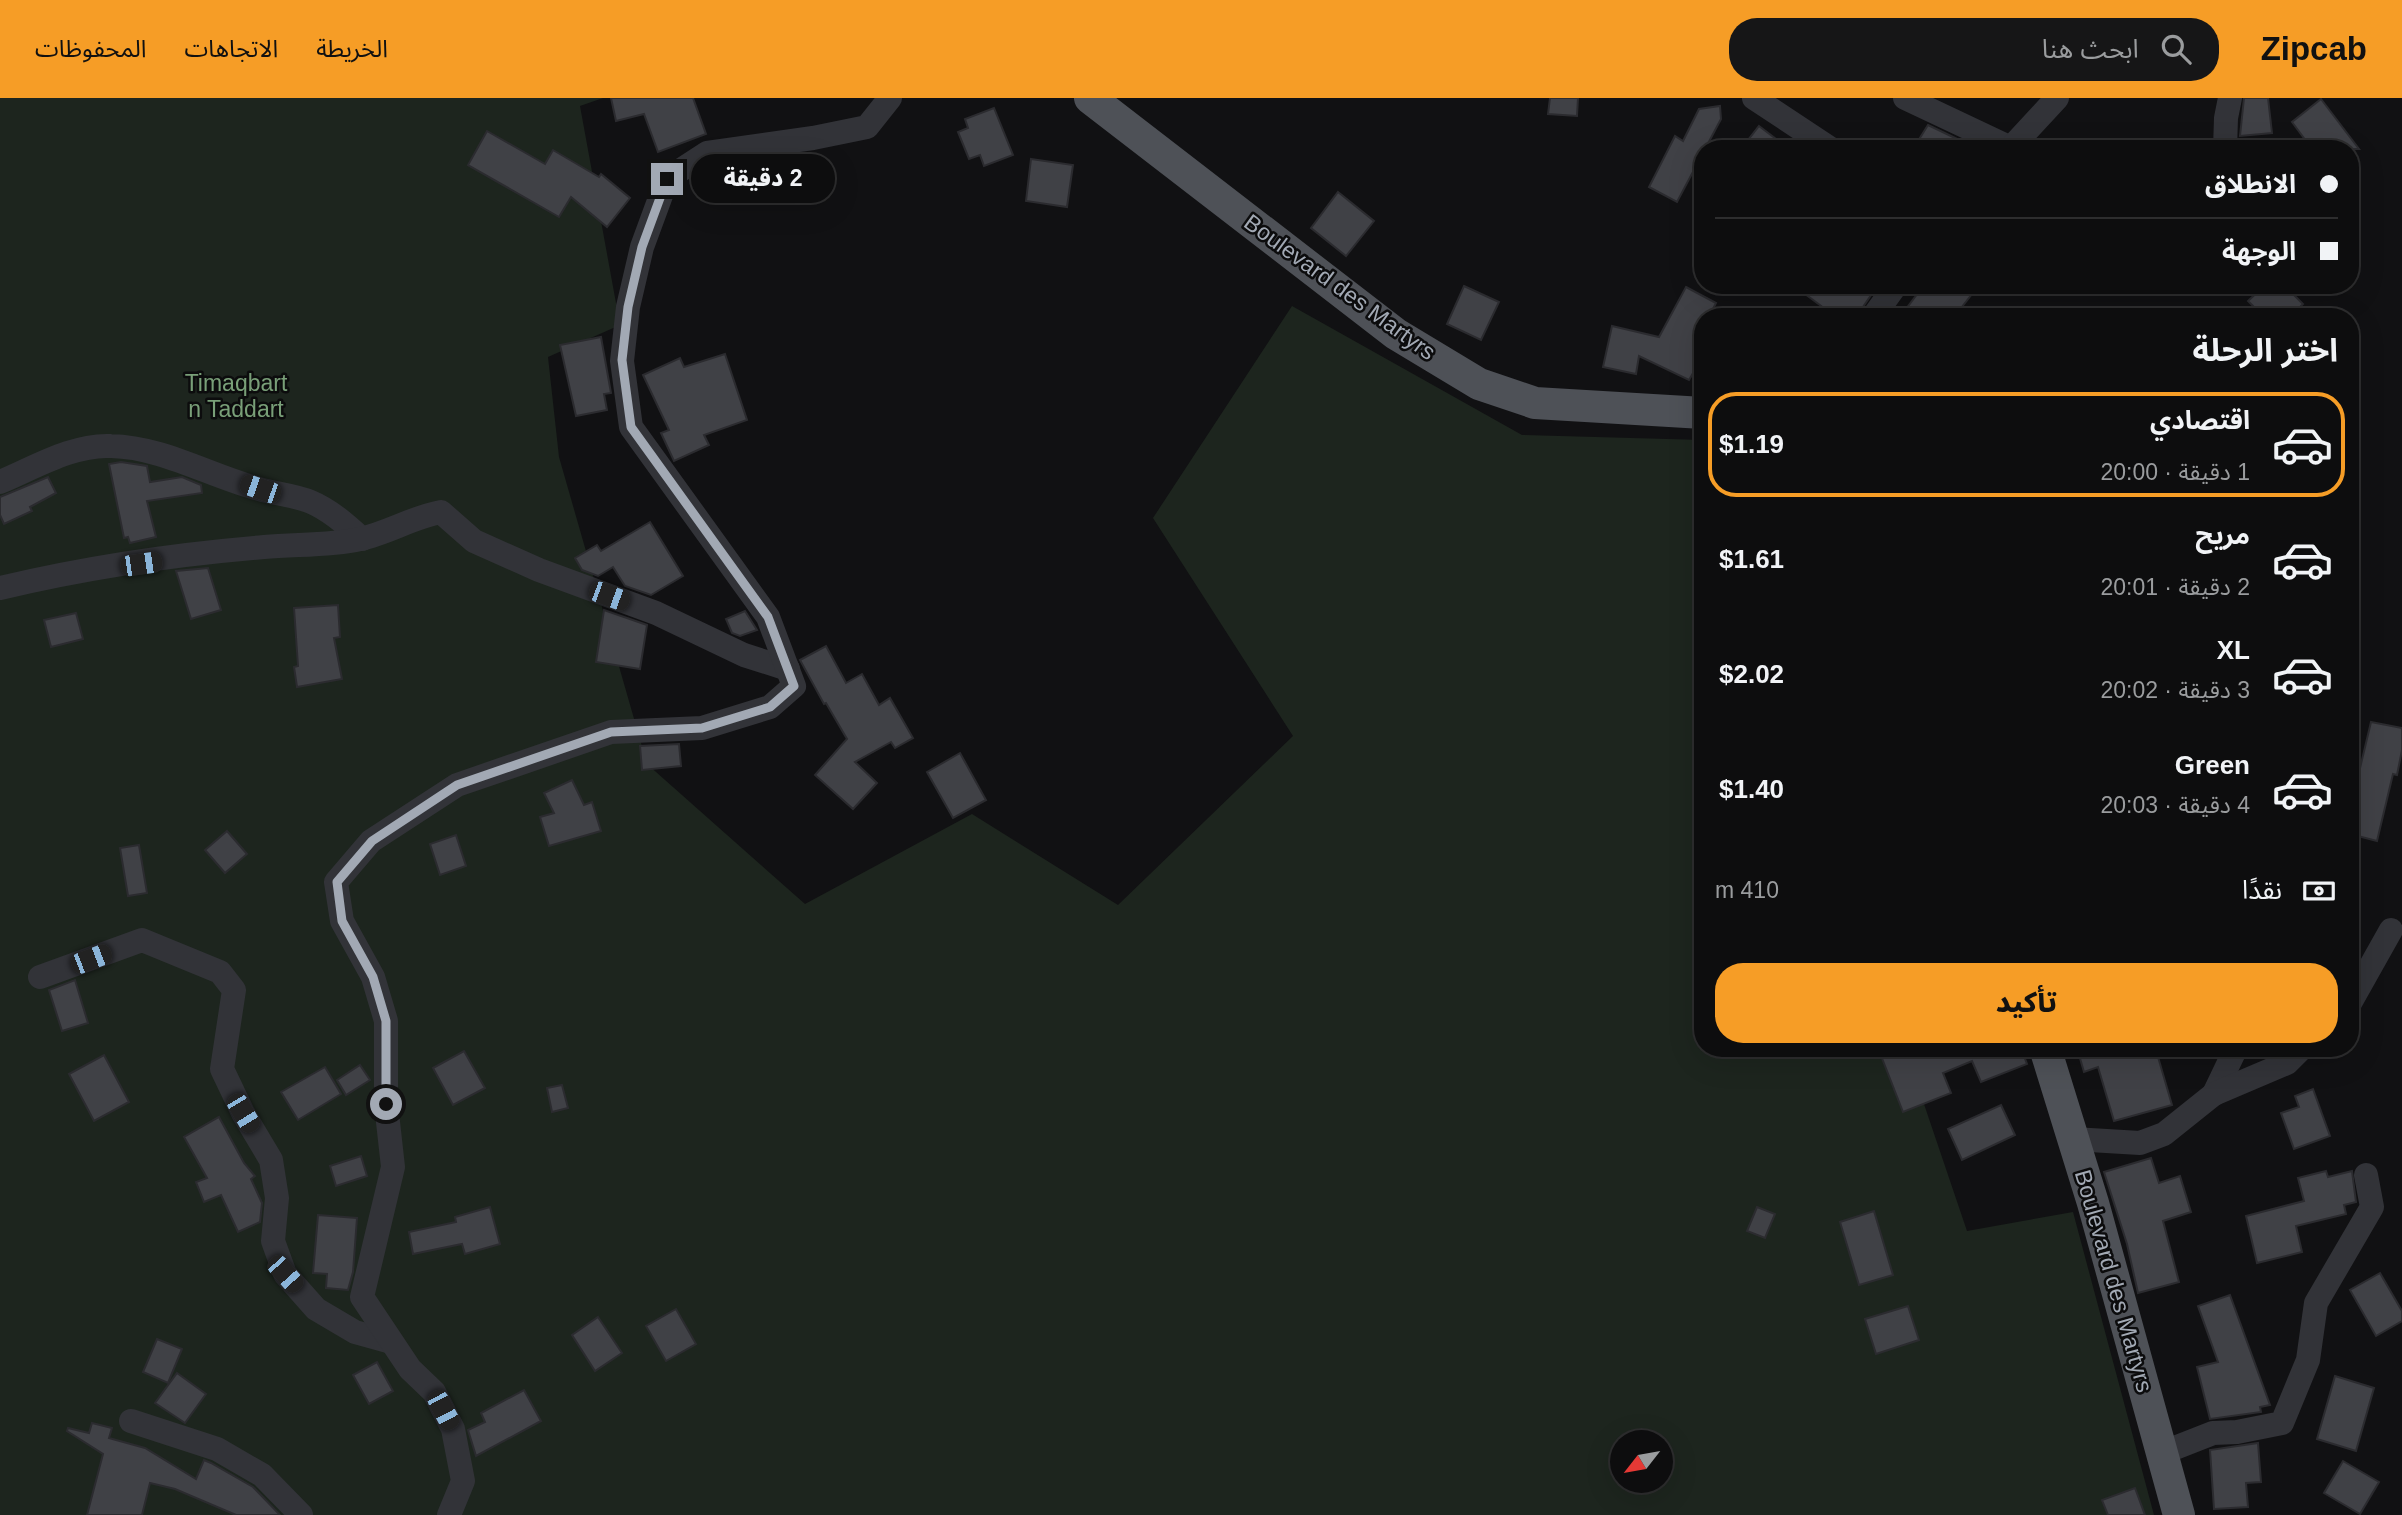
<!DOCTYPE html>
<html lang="ar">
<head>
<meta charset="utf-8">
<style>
  body { margin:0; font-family:Arial,"Noto Sans Arabic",sans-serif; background:#161617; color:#f1f3f6; direction:rtl; height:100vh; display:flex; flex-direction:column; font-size:26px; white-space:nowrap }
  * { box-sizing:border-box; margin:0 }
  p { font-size:23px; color:#9a9c9e }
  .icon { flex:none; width:38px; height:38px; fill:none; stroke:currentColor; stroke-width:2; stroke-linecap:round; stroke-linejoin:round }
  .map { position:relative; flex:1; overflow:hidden; direction:ltr }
  .panel { position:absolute; left:1694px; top:210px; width:665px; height:749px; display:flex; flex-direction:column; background:#0d0d0e; border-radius:28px; box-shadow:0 7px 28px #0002,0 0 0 2px #2d2d2e; direction:rtl }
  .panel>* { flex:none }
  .hud { position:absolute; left:1694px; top:42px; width:665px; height:154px; border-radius:28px; box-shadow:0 7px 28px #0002,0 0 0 2px #2d2d2e; direction:rtl; display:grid; align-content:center; height:154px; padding:0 21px; background:#0d0d0e }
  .needle { width:46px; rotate:239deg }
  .controls { position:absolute; left:1610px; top:1332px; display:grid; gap:14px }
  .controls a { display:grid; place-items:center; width:63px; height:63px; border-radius:50%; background:#0d0d0e; box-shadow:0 7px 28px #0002,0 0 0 2px #2d2d2e; font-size:35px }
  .end { position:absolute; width:32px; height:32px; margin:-16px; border:9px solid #a2a9b4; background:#111; box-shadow:0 0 0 4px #111 }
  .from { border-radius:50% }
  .bubble { position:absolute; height:49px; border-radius:24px; background:#0d0d0e; box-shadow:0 7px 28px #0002,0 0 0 2px #2d2d2e; font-size:23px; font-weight:800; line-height:49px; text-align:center; direction:rtl }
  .car { position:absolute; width:21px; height:42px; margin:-21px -10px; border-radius:9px; box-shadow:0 0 5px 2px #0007; background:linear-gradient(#222 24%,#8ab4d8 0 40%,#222 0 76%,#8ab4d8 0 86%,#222 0) }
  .hud b { display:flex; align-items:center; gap:24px; height:66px; font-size:26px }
  .hud b+b { border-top:2px solid #2d2d2e }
  .hud i { width:18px; height:18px; background:#f1f3f6 }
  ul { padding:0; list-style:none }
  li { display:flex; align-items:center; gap:21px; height:105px; margin:0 14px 10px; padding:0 7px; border:4px solid transparent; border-radius:28px }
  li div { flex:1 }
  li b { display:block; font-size:26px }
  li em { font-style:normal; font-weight:800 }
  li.active { border-color:#f69d26 }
  li>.icon { width:63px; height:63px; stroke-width:1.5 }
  h2 { padding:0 21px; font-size:32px; line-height:84px }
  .pay { display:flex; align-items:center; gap:18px; height:77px; padding:0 21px; font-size:26px }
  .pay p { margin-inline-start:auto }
  .action { display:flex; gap:14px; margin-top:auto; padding:14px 21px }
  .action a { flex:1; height:80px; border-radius:28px; background:#f69d26; color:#111; font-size:28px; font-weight:800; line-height:80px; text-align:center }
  header { display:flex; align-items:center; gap:42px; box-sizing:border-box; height:98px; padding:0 35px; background:#f69d26; color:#111 }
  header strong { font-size:33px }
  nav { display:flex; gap:38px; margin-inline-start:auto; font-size:24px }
  .search { width:490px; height:63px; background:#161617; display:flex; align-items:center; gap:18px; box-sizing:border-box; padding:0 24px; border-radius:28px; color:#9a9c9e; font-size:26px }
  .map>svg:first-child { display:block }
  .green { fill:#1d251e; fill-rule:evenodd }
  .building { fill:#404146; stroke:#2b2b2f; stroke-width:2 }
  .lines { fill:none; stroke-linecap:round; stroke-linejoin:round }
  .minor { stroke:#323338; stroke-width:24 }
  .major { stroke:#4e5157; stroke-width:32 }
  .route { stroke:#a2a9b4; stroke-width:9 }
  .labels { text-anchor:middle; stroke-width:5; stroke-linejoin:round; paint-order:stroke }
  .street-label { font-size:23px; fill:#a2a9b4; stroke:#0c0c0d }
  .park-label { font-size:23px; fill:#799f78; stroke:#0c0c0d }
</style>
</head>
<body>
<header>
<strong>Zipcab</strong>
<div class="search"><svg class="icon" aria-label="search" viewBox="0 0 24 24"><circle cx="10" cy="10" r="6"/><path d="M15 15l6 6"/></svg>ابحث هنا</div>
<nav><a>الخريطة</a><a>الاتجاهات</a><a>المحفوظات</a></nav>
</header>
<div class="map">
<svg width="2402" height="1417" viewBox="0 0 2402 1417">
  <rect width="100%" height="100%" fill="#111113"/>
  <path class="green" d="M0 0H603L580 8 620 227 548 259 559 359 647 666 805 806 972 716 1118 807 1293 638 1153 420 1292 208 1522 337 1703 342V950H1905L1967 1133 2073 1114 2154 1417H0ZM1622 1344H1661V1382H1622Z"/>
  <g class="building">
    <path d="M611 0H693L706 36 658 54 644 16 616 23Z"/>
    <path d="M1550 0H1578L1577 18 1548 16Z"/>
    <path d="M2244 0H2268L2272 35 2240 38Z"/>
    <path d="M2321 1 2359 51H2312L2292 24Z"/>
    <path d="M1720 8 1721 21 1677 104 1649 89 1675 38 1683 43 1699 11Z"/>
    <path d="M994 10 1013 57 984 68 980 57 969 61 958 34 968 30 965 21Z"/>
    <path d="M1928 27 1978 51H1913Z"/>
    <path d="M1759 28 1789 51H1741Z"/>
    <path d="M487 33 545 66 553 52 599 79 601 76 630 100 607 129 571 99 559 119 468 67Z"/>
    <path d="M1031 61 1073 67 1067 109 1026 103Z"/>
    <path d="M1338 94 1374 123 1346 158 1311 130Z"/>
    <path d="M1793 187H1878L1856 219H1836Z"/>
    <path d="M1924 187H1979L1954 219H1900Z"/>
    <path d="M2265 187H2284L2303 206 2290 219H2264L2248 203Z"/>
    <path d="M1464 188 1499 204 1481 242 1447 226Z"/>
    <path d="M1686 189 1716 205 1709 219H1703V258L1689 282 1639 258 1636 276 1603 269 1612 228 1659 239Z"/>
    <path d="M601 239 611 295 604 296 607 312 576 318 560 247Z"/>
    <path d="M725 256 747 322 704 337 709 347 674 363 661 335 669 332 643 277 680 260 684 269Z"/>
    <path d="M121 364 147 368 150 384 182 379 201 387 202 395 147 403 156 439 130 445 128 439 124 440 109 366Z"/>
    <path d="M48 379 56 395 30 409 32 413 4 426 0 417V399Z"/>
    <path d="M650 424 683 478 651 497 625 488 613 469 598 478 582 472 575 460 597 447 601 453Z"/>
    <path d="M208 470 221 512 191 521 176 473Z"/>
    <path d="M338 507 340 539 334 540 342 581 297 589 294 569 298 568 294 510Z"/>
    <path d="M604 512 647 527 640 571 596 564Z"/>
    <path d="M745 513 757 532 740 538 732 535 726 521Z"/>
    <path d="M76 515 83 541 51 549 44 522Z"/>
    <path d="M826 548 846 585 862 576 879 607 890 600 913 640 895 650 891 644 855 664 877 685 853 711 815 677 847 641 826 605 824 606 800 562Z"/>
    <path d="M2371 624 2402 630V652L2397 677 2393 676 2377 743 2350 736V712Z"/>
    <path d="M679 646 681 668 642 672 640 648Z"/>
    <path d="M960 655 986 702 953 720 927 674Z"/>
    <path d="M572 682 584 707 592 704 601 733 549 748 540 719 554 715 544 695Z"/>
    <path d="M227 733 247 756 225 775 205 752Z"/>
    <path d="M456 737 466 768 440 777 430 746Z"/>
    <path d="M139 747 147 795 128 798 120 750Z"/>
    <path d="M75 882 88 925 62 933 49 892Z"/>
    <path d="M1878 950H2021L2027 966 1981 984 1972 963 1943 975 1951 995 1903 1014Z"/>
    <path d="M2077 950H2147L2148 955 2156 952 2172 1007 2114 1023 2098 969 2084 974Z"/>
    <path d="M464 953 485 990 453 1007 433 970Z"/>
    <path d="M104 957 129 1004 94 1023 69 976Z"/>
    <path d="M360 967 370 982 346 997 337 982Z"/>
    <path d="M325 969 341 996 298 1022 281 994Z"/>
    <path d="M562 987 568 1010 552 1014 547 990Z"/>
    <path d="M2313 991 2330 1038 2294 1051 2281 1015 2299 1009 2295 998Z"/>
    <path d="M2001 1007 2015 1037 1962 1062 1948 1031Z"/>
    <path d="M219 1019 244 1065 255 1078 251 1081 262 1105 260 1124 238 1134 221 1097 204 1104 196 1084 207 1080 184 1039Z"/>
    <path d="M361 1058 367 1078 336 1088 330 1068Z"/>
    <path d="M2151 1060 2159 1085 2180 1078 2191 1114 2163 1123 2179 1184 2138 1195 2127 1146 2104 1074Z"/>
    <path d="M2326 1073 2328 1079 2352 1073 2356 1104 2344 1107 2346 1116 2296 1128 2302 1154 2257 1165 2246 1118 2304 1103 2298 1080Z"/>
    <path d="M490 1109 500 1146 465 1156 462 1146 413 1156 409 1134 456 1124 455 1119Z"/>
    <path d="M1757 1109 1775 1116 1765 1140 1747 1133Z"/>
    <path d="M1874 1113 1893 1177 1859 1187 1840 1124Z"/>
    <path d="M318 1117 357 1120 353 1174 348 1192 326 1190 327 1176 313 1175Z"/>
    <path d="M2380 1175 2402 1213V1223L2376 1238 2350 1192Z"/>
    <path d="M2230 1197 2270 1307 2260 1309 2261 1314 2210 1321 2197 1269 2218 1264 2198 1208Z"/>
    <path d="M1908 1208 1919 1242 1876 1256 1865 1221Z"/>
    <path d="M676 1211 696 1246 666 1263 646 1228Z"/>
    <path d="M598 1219 622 1255 595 1273 572 1237Z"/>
    <path d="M157 1241 182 1251 168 1285 143 1274Z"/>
    <path d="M377 1264 393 1293 369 1306 353 1277Z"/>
    <path d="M177 1275 206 1296 185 1325 155 1305Z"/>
    <path d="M2335 1278 2374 1290 2356 1353 2317 1341Z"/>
    <path d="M524 1292 541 1323 476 1358 468 1332 485 1324 481 1315Z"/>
    <path d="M92 1325 112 1330 109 1340 145 1350 196 1381 204 1362 211 1365 253 1389 280 1417H236L175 1391 150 1385 142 1417H87L103 1356 67 1333 68 1330 89 1335Z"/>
    <path d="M2258 1345 2261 1384 2246 1385 2248 1409 2214 1411 2210 1352Z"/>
    <path d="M2343 1363 2379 1384 2360 1416 2324 1395Z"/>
    <path d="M2135 1390 2145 1417H2108L2102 1402Z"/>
  </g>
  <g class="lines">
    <g class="minor">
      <path d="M1754 0 1831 51"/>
      <path d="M1905 0 2011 50"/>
      <path d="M2010 51 2057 0"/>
      <path d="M2225 51 2226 20 2230 0"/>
      <path d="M1873 219 1896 187"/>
      <path d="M0 384C34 370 73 346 111 348 162 349 210 378 259 391 276 396 294 397 311 404 330 412 347 427 362 441"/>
      <path d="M0 490C84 470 179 456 264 449 297 446 329 448 360 441 388 435 413 419 441 414L474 443 539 472 656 515 744 557 788 571"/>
      <path d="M40 879 142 842 220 874 234 892 222 971 243 1015 271 1062 277 1100 273 1143 285 1176 316 1211 355 1234 391 1244"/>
      <path d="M2350 905 2391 832"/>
      <path d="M2214 996 2236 950"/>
      <path d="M2073 1041 2140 1045 2164 1036 2214 996 2287 965 2302 950"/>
      <path d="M131 1323 217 1351 262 1377 301 1417"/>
      <path d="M2162 1355 2213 1335 2237 1334 2282 1325 2308 1262 2316 1205 2372 1109 2366 1077"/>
      <path d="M449 1417 463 1383 453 1331 434 1294 410 1271 362 1199 393 1069 386 1006V923L373 879 342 823 336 784 371 743 457 687 611 634 702 630 770 609 794 588 768 519 631 329 622 263 628 209 642 149 667 81 707 55 813 40 867 29 890 0"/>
    </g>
    <g class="major">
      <path d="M1090 0 1396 236 1479 286 1535 305 1703 315"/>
      <path d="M2045 950 2093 1105 2179 1417"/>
    </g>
  </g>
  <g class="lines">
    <path class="route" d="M386 1006V923L373 879 342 823 337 784 372 743 457 687 611 634 702 630 770 609 794 588 768 519 631 329 622 262 628 209 642 149 667 81"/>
  </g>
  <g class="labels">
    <g class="street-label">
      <text transform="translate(1340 189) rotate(36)" y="8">Boulevard des Martyrs</text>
      <text transform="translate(2114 1183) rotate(74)" y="8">Boulevard des Martyrs</text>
    </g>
    <g class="park-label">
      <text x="236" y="293">Timaqbart<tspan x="236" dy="26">n Taddart</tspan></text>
    </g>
  </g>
</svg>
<div class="controls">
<a><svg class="needle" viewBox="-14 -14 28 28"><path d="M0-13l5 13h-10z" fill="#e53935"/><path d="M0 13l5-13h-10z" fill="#9a9c9e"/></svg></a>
</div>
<i class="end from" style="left:386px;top:1006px"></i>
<i class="end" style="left:667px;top:81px"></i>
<div class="bubble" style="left:691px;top:56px;width:144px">2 دقيقة</div>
<i class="car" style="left:260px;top:391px;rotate:289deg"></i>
<i class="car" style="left:141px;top:466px;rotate:82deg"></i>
<i class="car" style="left:609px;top:498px;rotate:110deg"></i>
<i class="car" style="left:91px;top:861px;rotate:69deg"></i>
<i class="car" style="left:243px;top:1015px;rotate:149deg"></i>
<i class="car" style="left:285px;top:1176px;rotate:138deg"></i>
<i class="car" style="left:443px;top:1312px;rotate:152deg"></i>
<div class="hud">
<b><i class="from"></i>الانطلاق</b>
<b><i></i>الوجهة</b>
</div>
<section class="panel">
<h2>اختر الرحلة</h2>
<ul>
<li class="active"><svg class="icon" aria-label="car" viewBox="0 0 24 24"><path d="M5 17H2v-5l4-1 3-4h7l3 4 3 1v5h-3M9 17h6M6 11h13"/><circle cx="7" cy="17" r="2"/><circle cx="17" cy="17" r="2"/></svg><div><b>اقتصادي</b><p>1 دقيقة · 20:00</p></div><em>$1.19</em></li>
<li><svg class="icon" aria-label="car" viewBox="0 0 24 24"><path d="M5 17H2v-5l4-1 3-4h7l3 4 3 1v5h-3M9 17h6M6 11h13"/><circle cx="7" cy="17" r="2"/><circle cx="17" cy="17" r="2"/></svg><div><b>مريح</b><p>2 دقيقة · 20:01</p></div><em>$1.61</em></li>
<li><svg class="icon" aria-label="car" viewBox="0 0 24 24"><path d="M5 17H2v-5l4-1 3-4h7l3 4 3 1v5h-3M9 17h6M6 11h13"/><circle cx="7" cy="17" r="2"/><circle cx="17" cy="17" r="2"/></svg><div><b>XL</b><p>3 دقيقة · 20:02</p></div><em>$2.02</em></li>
<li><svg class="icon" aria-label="car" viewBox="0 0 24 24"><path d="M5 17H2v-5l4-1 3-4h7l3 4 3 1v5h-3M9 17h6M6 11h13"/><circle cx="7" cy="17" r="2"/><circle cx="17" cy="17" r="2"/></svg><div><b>Green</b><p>4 دقيقة · 20:03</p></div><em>$1.40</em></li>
</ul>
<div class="pay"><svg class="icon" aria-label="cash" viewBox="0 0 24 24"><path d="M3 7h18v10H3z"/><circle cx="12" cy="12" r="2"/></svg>نقدًا<p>410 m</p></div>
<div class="action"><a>تأكيد</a></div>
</section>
</div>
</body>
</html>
